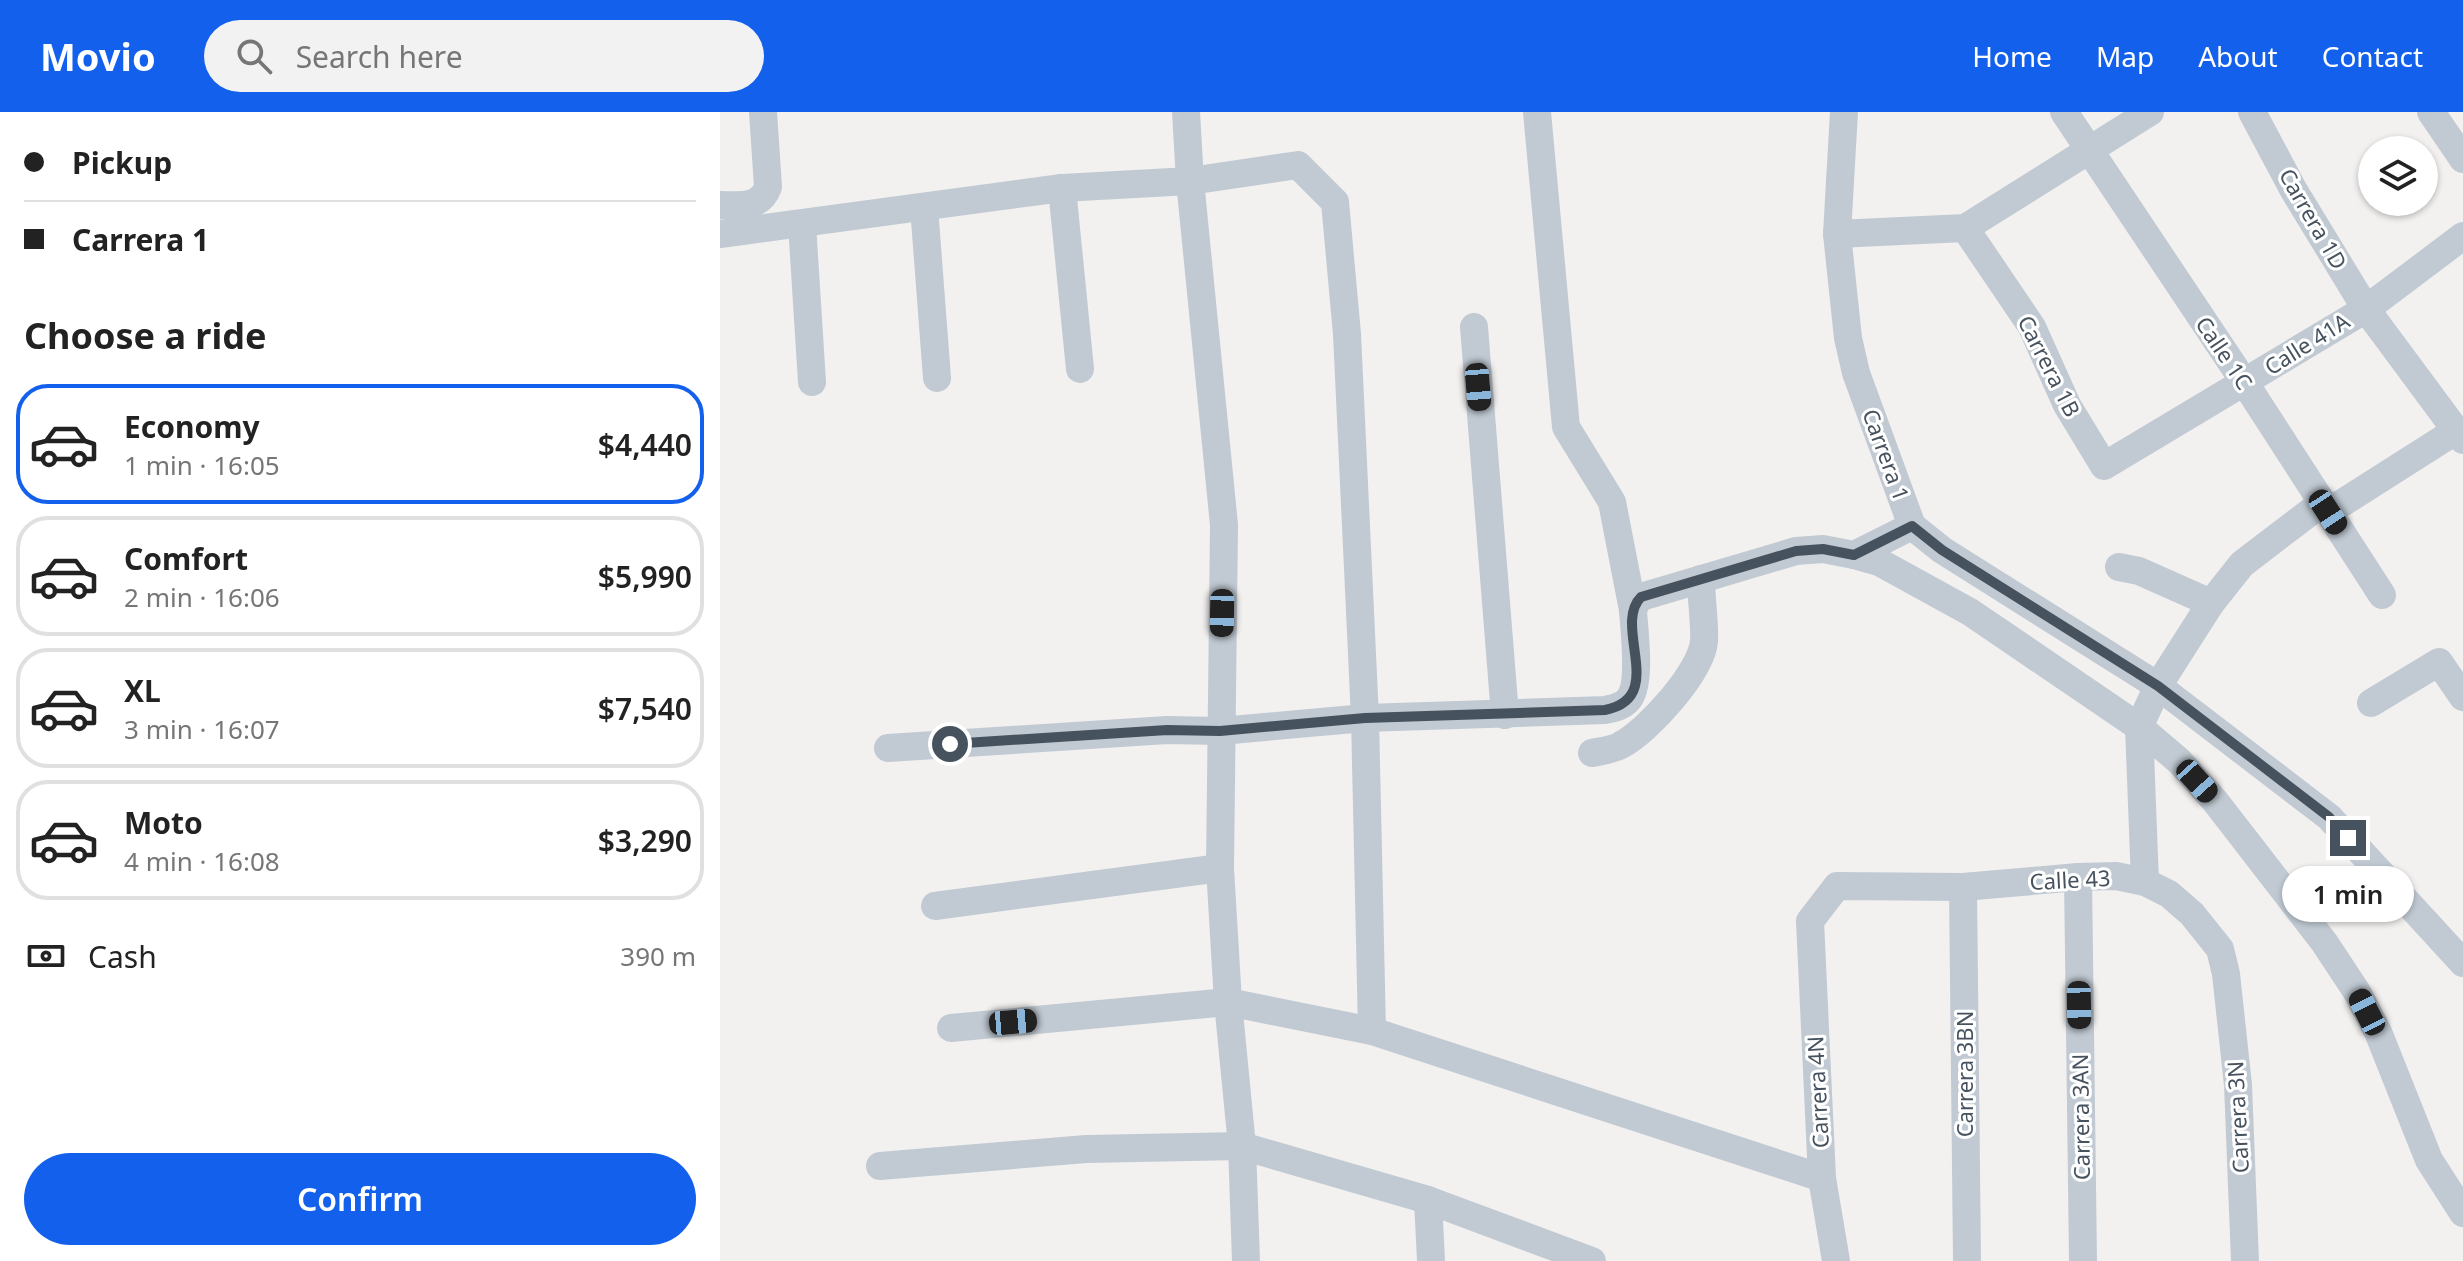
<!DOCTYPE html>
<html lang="en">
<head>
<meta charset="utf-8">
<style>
  body { margin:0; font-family:"Noto Sans",sans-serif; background:#f2f2f2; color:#222; height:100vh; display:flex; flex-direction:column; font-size:30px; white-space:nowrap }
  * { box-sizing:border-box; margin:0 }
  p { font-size:26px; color:#767676 }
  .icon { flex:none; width:44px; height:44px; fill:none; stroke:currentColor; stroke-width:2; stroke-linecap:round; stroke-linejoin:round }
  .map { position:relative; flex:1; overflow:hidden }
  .panel { display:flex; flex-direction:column; background:#fff; width:720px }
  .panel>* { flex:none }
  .guide { display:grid; align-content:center; height:176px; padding:0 24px; background:#fff }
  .tools { position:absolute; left:1638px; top:24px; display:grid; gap:16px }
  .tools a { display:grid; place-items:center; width:80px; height:80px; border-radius:50%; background:#fff; box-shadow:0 2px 6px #0004; font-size:40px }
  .end { position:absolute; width:36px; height:36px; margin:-18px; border:10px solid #47525f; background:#fff; box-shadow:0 0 0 4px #fff }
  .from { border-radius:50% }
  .bubble { position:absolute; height:56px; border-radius:28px; background:#fff; box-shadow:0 2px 6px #0004; font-size:26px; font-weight:600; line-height:56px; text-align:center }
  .car { position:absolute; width:24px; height:48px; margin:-24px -12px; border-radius:10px; box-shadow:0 0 6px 2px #0007; background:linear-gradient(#222 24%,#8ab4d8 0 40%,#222 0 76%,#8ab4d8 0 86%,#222 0) }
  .guide b { display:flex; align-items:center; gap:28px; height:76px; font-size:30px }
  .guide b+b { border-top:2px solid #e0e0e0 }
  .guide i { width:20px; height:20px; background:#222 }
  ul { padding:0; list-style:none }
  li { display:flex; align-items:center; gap:24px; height:120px; margin:0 16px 12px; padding:0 8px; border:4px solid #e0e0e0; border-radius:32px }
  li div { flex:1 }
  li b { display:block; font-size:30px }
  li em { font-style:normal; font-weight:600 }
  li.selected { border-color:#1260ec }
  li>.icon { width:72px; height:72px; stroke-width:1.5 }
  h2 { padding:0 24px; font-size:36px; line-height:96px }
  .pay { display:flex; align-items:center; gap:20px; height:88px; padding:0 24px; font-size:30px }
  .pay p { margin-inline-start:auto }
  .action { display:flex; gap:16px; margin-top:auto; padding:16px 24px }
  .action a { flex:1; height:92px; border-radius:48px; background:#1260ec; color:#fff; font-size:32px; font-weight:600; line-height:92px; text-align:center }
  header { display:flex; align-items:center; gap:48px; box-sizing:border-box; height:112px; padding:0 40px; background:#1260ec; color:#fff }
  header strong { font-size:38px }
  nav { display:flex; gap:44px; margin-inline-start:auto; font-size:28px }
  .search { width:560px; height:72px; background:#f2f2f2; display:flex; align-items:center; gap:20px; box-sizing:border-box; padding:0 28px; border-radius:44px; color:#767676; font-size:30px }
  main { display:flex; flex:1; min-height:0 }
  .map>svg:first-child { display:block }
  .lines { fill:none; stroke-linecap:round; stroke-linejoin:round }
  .minor { stroke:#c1cad3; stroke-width:28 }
  .route { stroke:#47525f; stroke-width:10 }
  .labels { text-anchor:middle; stroke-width:6; stroke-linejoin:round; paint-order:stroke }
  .street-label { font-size:22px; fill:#47525f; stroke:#fff }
</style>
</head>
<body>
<header>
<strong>Movio</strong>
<div class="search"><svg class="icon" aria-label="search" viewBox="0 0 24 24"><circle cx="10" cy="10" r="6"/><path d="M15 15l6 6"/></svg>Search here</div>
<nav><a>Home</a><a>Map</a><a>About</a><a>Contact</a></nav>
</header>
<main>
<section class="panel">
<div class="guide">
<b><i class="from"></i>Pickup</b>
<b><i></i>Carrera 1</b>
</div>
<h2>Choose a ride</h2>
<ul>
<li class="selected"><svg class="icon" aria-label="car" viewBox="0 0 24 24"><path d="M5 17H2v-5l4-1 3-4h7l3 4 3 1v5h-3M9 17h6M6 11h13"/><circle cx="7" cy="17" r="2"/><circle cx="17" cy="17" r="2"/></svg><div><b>Economy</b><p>1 min · 16:05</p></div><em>$4,440</em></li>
<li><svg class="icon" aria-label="car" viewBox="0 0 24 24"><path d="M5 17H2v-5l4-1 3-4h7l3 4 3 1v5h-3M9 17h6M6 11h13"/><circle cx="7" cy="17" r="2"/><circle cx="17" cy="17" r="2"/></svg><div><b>Comfort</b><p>2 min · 16:06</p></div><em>$5,990</em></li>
<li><svg class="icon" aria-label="car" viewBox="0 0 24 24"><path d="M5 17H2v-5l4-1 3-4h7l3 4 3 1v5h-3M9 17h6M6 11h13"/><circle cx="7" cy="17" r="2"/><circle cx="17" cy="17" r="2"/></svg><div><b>XL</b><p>3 min · 16:07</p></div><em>$7,540</em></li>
<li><svg class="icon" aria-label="car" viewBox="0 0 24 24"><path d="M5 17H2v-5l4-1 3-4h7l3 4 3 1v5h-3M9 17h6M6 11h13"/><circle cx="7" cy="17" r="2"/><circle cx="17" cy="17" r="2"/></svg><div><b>Moto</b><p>4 min · 16:08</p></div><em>$3,290</em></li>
</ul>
<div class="pay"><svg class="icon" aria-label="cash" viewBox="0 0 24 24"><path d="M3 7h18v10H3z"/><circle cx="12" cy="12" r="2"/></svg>Cash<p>390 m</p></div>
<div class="action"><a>Confirm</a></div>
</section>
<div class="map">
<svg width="1743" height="1149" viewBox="0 0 1743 1149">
  <rect width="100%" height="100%" fill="#f3f1f0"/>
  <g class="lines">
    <g class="minor">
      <path d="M466 0 470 69 504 413 500 756 508 890 522 1034 526 1149"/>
      <path d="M817 0 846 315 892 390 913 498"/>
      <path d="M1124 0 1117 122 1128 226 1136 261 1192 414 1222 438 1438 574 1609 705 1743 851"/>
      <path d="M1344 0 1525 271 1662 483"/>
      <path d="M1532 0 1573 77 1646 197 1743 328"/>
      <path d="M1711 0 1743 47"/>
      <path d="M342 76 360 257"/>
      <path d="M0 93C20 93 40 97 48 75L43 0"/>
      <path d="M204 95 217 266"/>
      <path d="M82 112 92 270"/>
      <path d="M1245 116 1312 215 1347 293 1384 354 1646 197 1743 124"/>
      <path d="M0 122 342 76 470 69 578 53 615 90 627 222 645 606 652 919"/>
      <path d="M1117 122 1245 116 1430 0"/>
      <path d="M754 215 785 603"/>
      <path d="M1608 400 1737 318"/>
      <path d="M1134 443 1192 414"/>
      <path d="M1399 455 1419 459 1491 491"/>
      <path d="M1651 591 1719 550 1743 585"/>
      <path d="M168 636 447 618 500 619 645 606 885 598C893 596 902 595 908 588 922 573 914 518 913 498L916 491 921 485 1076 439 1103 437 1134 443 1159 450 1250 500 1419 615 1459 649 1495 689 1604 830 1637 880 1658 920 1709 1048 1743 1101"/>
      <path d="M872 641C881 639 893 638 901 633 928 619 982 559 984 529 985 510 981 486 981 467"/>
      <path d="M1358 765 1363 1149"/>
      <path d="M1425 770 1419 615 1438 574 1491 491 1522 452 1602 391"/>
      <path d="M1243 775 1247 1149"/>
      <path d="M215 794 500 756"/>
      <path d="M231 916 508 890 652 919 1102 1066"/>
      <path d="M160 1054 366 1037 522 1034 708 1088 872 1149"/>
      <path d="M708 1088 711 1149"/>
      <path d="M1116 1149 1102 1066 1090 809 1117 774 1243 775 1358 765 1396 764 1425 770 1449 782 1472 802 1500 837 1506 862 1518 973 1525 1149"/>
    </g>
  </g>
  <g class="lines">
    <path class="route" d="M230 632 447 618 500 619 645 606 885 598C948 586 892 514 921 485L1076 439 1103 437 1134 443 1192 414 1222 438 1438 574 1609 705 1628 726"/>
  </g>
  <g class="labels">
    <g class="street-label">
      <text transform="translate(1593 107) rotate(60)" y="8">Carrera 1D</text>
      <text transform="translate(1587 232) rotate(-32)" y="8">Calle 41A</text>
      <text transform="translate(1504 241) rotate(56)" y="8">Calle 1C</text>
      <text transform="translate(1329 254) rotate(63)" y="8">Carrera 1B</text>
      <text transform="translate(1166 343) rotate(70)" y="8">Carrera 1</text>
      <text transform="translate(1350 768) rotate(-3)" y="8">Calle 43</text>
      <text transform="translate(1245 962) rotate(-90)" y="8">Carrera 3BN</text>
      <text transform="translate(1098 980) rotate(-93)" y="8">Carrera 4N</text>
      <text transform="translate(1361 1005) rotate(-91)" y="8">Carrera 3AN</text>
      <text transform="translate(1518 1005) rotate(-93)" y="8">Carrera 3N</text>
    </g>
  </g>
</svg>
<div class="tools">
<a><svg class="icon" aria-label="layers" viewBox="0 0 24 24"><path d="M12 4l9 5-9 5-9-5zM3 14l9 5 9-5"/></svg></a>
</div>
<i class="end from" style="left:230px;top:632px"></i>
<i class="end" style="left:1628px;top:726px"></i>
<div class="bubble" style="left:1562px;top:754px;width:132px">1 min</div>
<i class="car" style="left:758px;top:275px;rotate:175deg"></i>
<i class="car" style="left:1608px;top:400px;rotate:147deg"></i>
<i class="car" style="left:502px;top:501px;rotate:181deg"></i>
<i class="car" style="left:1477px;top:669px;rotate:138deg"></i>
<i class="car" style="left:1359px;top:893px;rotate:179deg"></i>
<i class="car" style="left:1647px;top:900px;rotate:333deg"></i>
<i class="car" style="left:293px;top:910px;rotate:85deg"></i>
</div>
</main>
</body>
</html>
